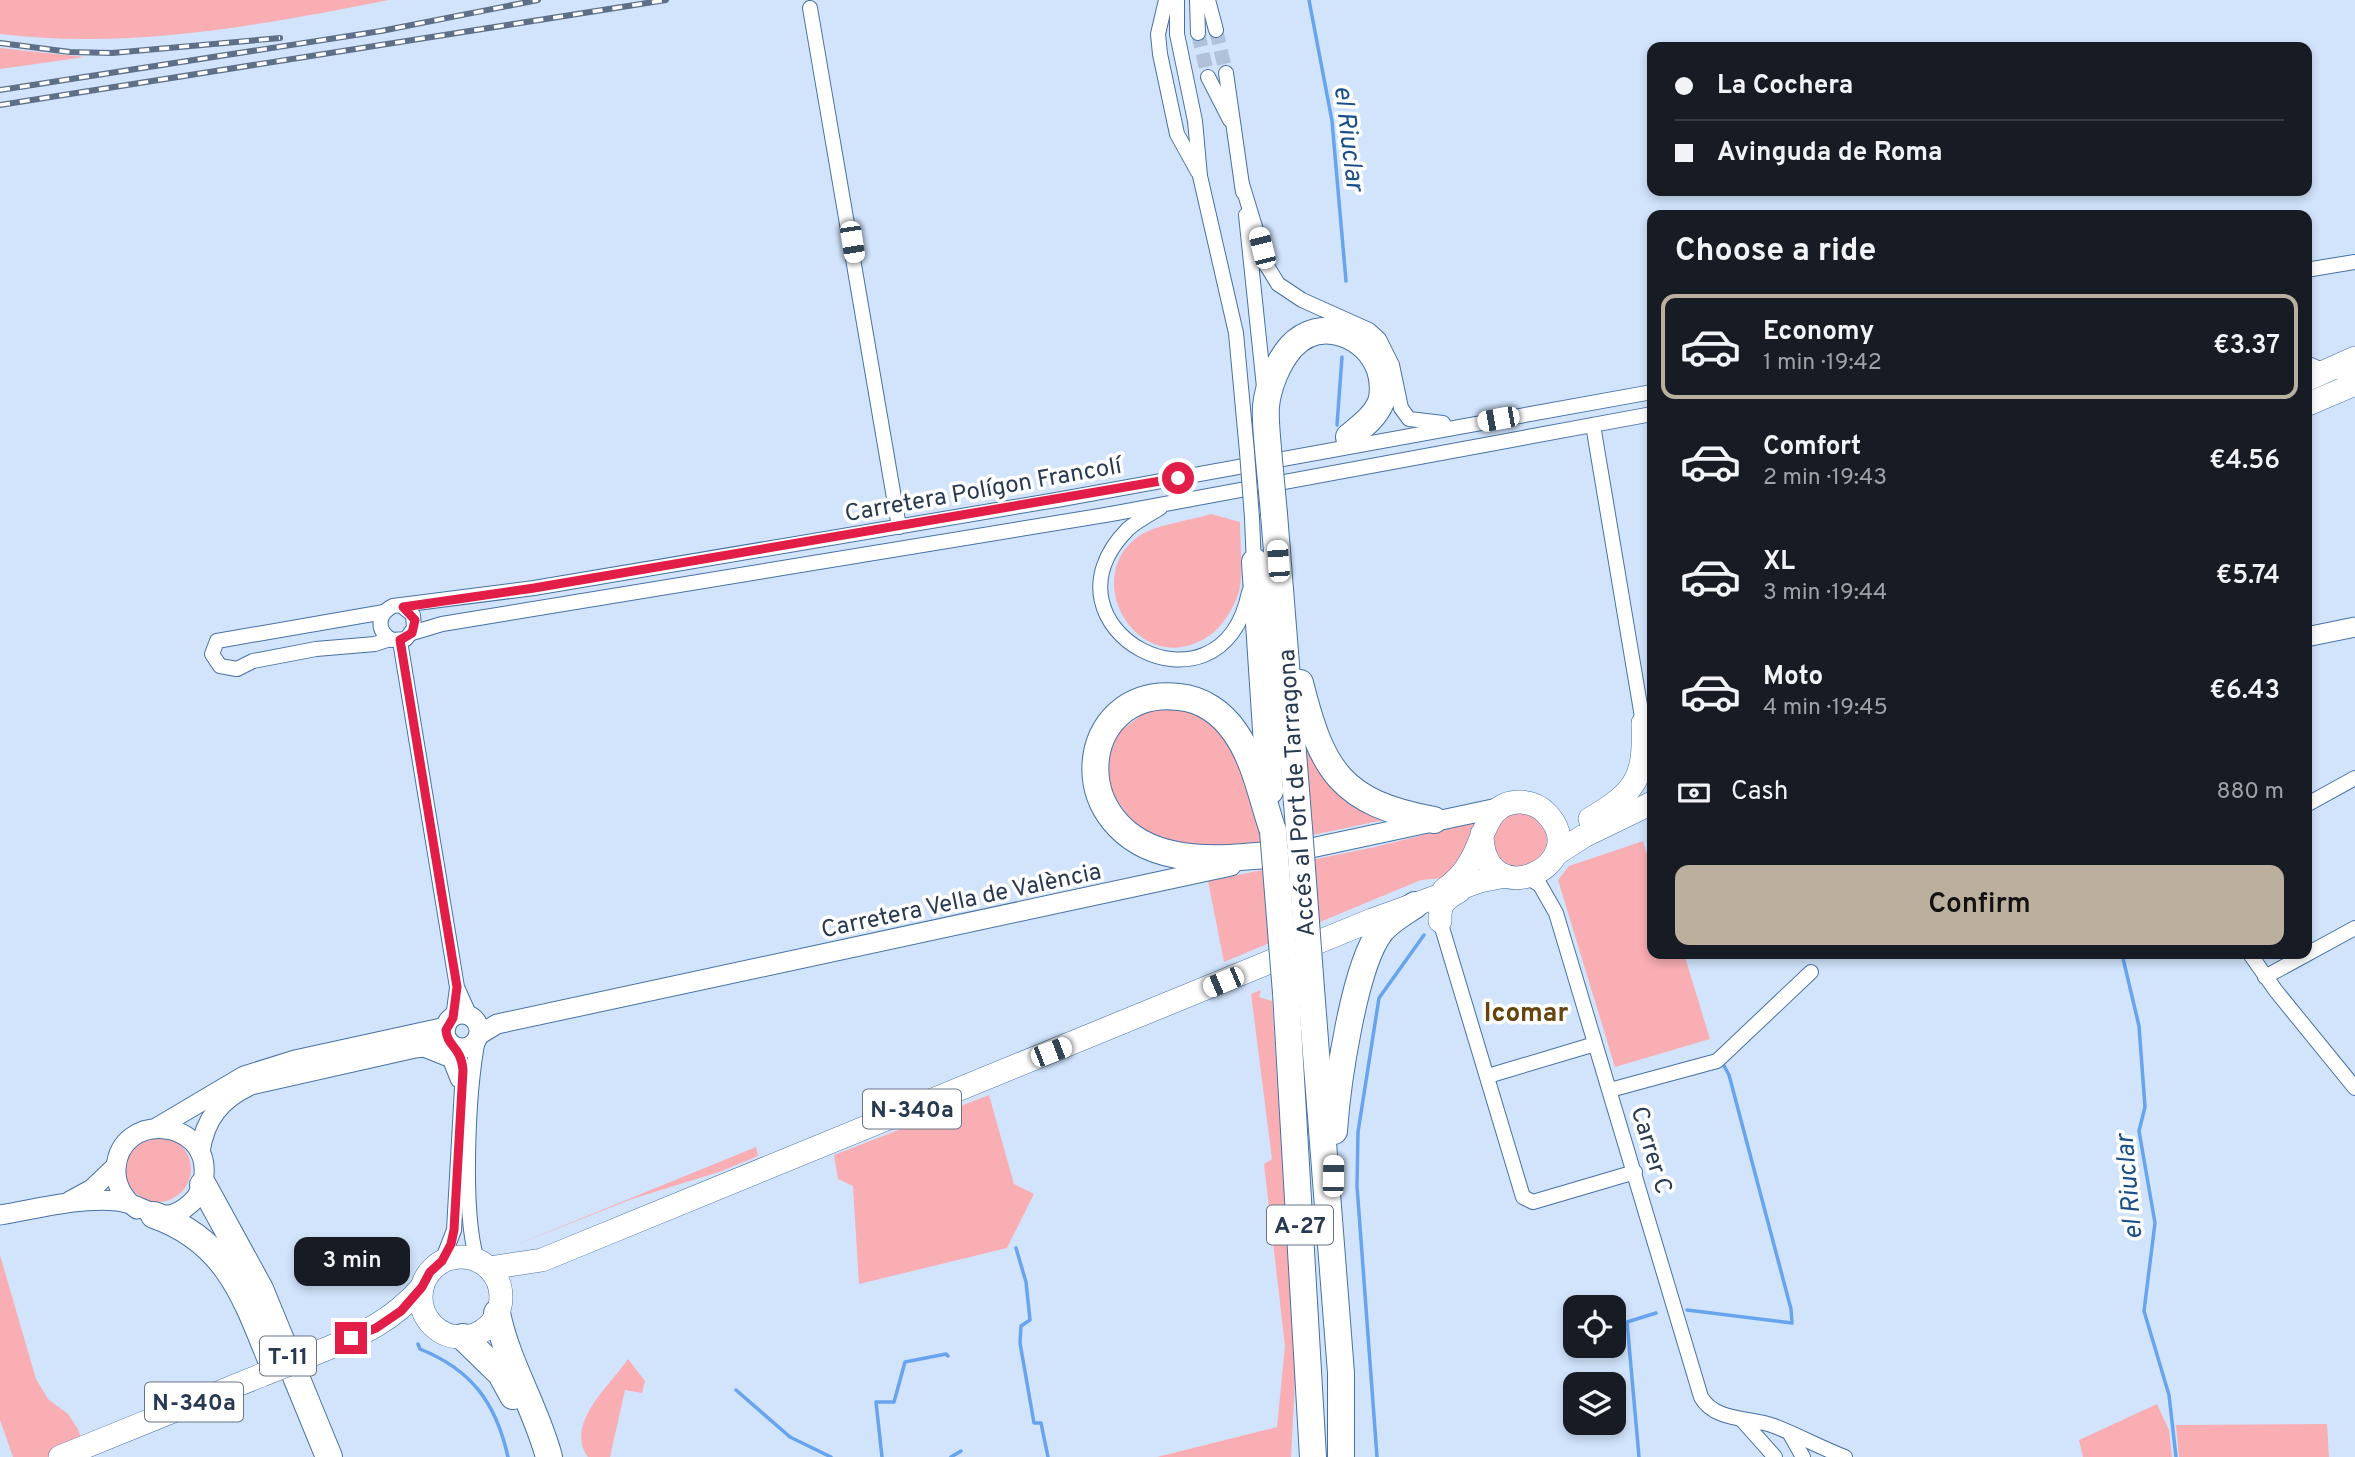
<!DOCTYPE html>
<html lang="en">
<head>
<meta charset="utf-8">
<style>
  body { margin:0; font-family:Overpass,sans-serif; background:#20242c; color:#f1f3f6; height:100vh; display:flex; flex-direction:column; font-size:26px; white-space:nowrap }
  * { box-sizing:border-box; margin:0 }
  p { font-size:23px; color:#9ea1a6 }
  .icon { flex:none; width:38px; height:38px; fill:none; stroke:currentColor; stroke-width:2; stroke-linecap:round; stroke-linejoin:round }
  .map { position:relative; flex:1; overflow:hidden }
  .panel { position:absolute; left:1647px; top:210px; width:665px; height:749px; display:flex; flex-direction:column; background:#171b24; border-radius:14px; box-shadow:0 4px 10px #0003 }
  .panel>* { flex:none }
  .top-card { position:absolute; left:1647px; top:42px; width:665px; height:154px; border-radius:14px; box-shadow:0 4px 10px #0003; display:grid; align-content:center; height:154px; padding:0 28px; background:#171b24 }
  .buttons { position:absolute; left:1563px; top:1295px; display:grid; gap:14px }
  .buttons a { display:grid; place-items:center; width:63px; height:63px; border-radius:14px; background:#171b24; box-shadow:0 4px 10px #0003; font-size:35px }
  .end { position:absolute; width:32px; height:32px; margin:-16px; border:9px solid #e11d48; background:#fff; box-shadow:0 0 0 4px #fff }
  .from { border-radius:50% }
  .bubble { position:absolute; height:49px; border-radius:14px; background:#171b24; box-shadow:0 4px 10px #0003; font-size:23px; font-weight:600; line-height:49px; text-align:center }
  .car { position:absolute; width:21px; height:42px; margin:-21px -10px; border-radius:9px; box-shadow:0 0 5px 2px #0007; background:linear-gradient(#fff 24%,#345 0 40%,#fff 0 76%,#345 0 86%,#fff 0) }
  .top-card b { display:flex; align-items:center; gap:24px; height:66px; font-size:26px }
  .top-card b+b { border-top:2px solid #363941 }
  .top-card i { width:18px; height:18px; background:#f1f3f6 }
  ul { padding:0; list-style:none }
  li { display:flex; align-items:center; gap:21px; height:105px; margin:0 14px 10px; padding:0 14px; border:4px solid transparent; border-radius:14px }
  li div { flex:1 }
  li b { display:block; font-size:26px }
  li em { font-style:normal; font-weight:600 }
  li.on { border-color:#bbaf9d }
  li>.icon { width:63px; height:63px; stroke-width:1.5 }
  h2 { padding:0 28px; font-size:32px; line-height:84px }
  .pay { display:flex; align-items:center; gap:18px; height:77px; padding:0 28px; font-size:26px }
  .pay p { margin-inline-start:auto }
  .primary-button { display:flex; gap:14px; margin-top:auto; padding:14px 28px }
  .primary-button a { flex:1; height:80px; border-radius:14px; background:#bbaf9d; color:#111; font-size:28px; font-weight:600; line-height:80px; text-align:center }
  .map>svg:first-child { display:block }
  .green { fill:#f9aeb4 }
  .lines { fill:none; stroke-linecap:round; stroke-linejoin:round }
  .stream { stroke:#68a4ee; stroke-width:3.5 }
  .street-tunnel { stroke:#afc2da; stroke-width:14; stroke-dasharray:14 7; stroke-linecap:butt }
  .street-casing { stroke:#4671a6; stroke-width:16 }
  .secondary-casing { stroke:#4671a6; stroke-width:21 }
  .primary-casing { stroke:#4671a6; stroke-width:24 }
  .highway-casing { stroke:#4671a6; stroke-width:28 }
  .street { stroke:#fff; stroke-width:14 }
  .secondary { stroke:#fff; stroke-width:19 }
  .primary { stroke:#fff; stroke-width:23 }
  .highway { stroke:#fff; stroke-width:26 }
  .rail-casing { stroke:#5d7087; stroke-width:6 }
  .rail { stroke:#fff; stroke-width:3.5; stroke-dasharray:10; stroke-linecap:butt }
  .street-bridge-casing { stroke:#4671a6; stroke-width:16; stroke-linecap:butt }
  .primary-bridge-casing { stroke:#4671a6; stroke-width:24; stroke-linecap:butt }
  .highway-bridge-casing { stroke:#4671a6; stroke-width:28; stroke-linecap:butt }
  .street-bridge { stroke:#fff; stroke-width:14 }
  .primary-bridge { stroke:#fff; stroke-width:23 }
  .highway-bridge { stroke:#fff; stroke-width:26 }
  .route { stroke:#e11d48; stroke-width:9 }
  .labels { text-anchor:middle; stroke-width:7; stroke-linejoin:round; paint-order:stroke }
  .shield { fill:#fff; stroke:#687585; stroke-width:2 }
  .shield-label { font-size:23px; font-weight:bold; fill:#273a51 }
  .street-label { font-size:24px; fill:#273a51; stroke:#fff }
  .water-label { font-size:26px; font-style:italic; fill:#194e89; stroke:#fff }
  .neighbourhood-label { font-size:26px; font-weight:bold; fill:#65440e; stroke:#fff }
</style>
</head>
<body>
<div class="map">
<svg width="2355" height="1457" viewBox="0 0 2355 1457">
  <rect width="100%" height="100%" fill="#d1e4fc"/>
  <g class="green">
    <path d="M0 0H389C261 25 131 50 0 34Z"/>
    <path d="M0 48 85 57 0 69Z"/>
    <path d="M1211 514 1240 522C1240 543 1243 566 1240 586 1238 601 1225 623 1214 632 1144 688 1076 580 1139 536 1154 525 1192 520 1211 514Z"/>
    <path d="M1189 707 1229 737 1255 804 1259 832 1308 820 1302 729 1393 818 1260 846 1218 848 1174 844 1137 827 1113 795 1106 776 1108 754 1117 734 1150 708Z"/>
    <circle cx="1520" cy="840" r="27"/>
    <path d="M1475 822 1470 846 1444 878 1421 880 1224 962 1208 881 1375 847Z"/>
    <path d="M1643 841 1648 858 1652 857V954H1684L1710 1039 1615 1067 1558 880 1569 866Z"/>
    <path d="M1261 990 1259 997 1272 1001 1296 1363 1291 1457H1157L1277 1427 1285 1346 1264 1164 1272 1159 1251 994Z"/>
    <path d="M989 1095 1014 1184 1034 1194 1007 1248 859 1284 853 1186 838 1179 834 1155Z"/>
    <circle cx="158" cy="1169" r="33"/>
    <path d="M756 1147 758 1156 719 1172 632 1199 511 1247Z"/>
    <path d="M0 1255 36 1379 48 1399 68 1414 78 1429 87 1457H13L0 1420Z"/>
    <path d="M628 1359 645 1381 642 1393 625 1390 610 1457H588C564 1423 611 1385 628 1359Z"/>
    <path d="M2157 1404 2169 1430 2172 1457H2083L2079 1440Z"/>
    <path d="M2327 1424 2329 1457H2179L2176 1425Z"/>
  </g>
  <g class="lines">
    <g class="stream">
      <path d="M1309 0 1332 121 1346 281"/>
      <path d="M1337 425 1342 357"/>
      <path d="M2122 954 2139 1026 2145 1107 2139 1131 2155 1223 2144 1311 2169 1395 2176 1457"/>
      <path d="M1016 1248 1026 1282 1030 1320 1021 1326 1020 1343 1034 1423H1041L1048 1457"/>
      <path d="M1687 1310 1792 1323 1791 1309 1729 1075 1723 1064"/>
      <path d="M418 1344 420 1349C472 1370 496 1403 508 1457"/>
      <path d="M736 1390 790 1437 831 1457"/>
      <path d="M882 1457 876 1402H894L905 1362 946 1354 948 1356"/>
      <path d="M951 1457 961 1451"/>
      <path d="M1377 1457 1357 1186 1358 1132 1379 998 1424 935"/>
      <path d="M1639 1457 1627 1322 1656 1313"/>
    </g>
    <g class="street-tunnel">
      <path d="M1216 30 1226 73"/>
      <path d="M1198 33 1208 77"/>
    </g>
    <defs>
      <g id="street">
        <path d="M1166 0 1158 34 1160 54 1177 134 1198 172"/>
        <path d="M1177 0V34L1195 121 1200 176 1236 333 1247 452"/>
        <path d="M1197 0 1198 33"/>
        <path d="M1208 0 1216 30"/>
        <path d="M810 8 899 527"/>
        <path d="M1226 73 1243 192"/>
        <path d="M1208 77 1230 120"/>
        <path d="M1242 184 1267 266 1278 284 1302 300 1369 330 1379 339 1392 365 1401 408 1409 419 1443 423"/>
        <path d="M1246 215 1264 387"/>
        <path d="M2306 270 2355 262"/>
        <path d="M2306 363 2325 371 2355 373"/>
        <path d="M1593 425 1643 723"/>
        <path d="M1160 508C1150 514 1137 521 1128 529 1030 628 1221 731 1249 592"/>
        <path d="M1252 518 1254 565"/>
        <path d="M403 607 413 615 414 628 406 639 392 640C376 631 377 614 393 606L534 588 1062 499 1652 392"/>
        <path d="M384 612 217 641 212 654 220 666 237 669 253 661 316 649 375 644 390 639"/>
        <path d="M412 633 442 624 1111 514 1652 414"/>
        <path d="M400 641 457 987 470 1016"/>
        <path d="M2306 805 2355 778"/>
        <path d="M1529 878 1540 885 1556 913 1701 1397C1715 1422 1751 1417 1774 1426 1798 1435 1821 1448 1845 1457"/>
        <path d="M1440 921 1523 1197 1533 1202 1635 1172"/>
        <path d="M2250 954 2276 991 2355 1088"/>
        <path d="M2265 977 2355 928"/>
        <path d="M453 1018 457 988"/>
        <path d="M425 1050 450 1060 458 1080"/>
        <path d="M1488 1076 1595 1044"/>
        <path d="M1610 1090 1717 1061 1811 972"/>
        <path d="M477 1260C462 1211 468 1091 478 1039"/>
        <path d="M442 1261 454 1230 463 1070 457 1047"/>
        <path d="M1742 1420 1775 1457"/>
        <path d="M1790 1434 1803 1457"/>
      </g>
      <g id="secondary">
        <path d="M2306 637 2355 627"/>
        <path d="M1288 853 1502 807"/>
        <circle cx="462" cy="1031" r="17"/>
        <path d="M479 1035 497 1024 1231 866"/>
        <path d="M158 1127 244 1076 295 1060 446 1027"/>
        <path d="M200 1152C205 1118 221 1099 251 1085L415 1048 451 1044"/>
        <path d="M70 1201 92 1189 116 1166"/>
        <path d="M0 1215C37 1209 79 1197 117 1201 145 1203 161 1231 191 1203 199 1196 203 1185 204 1175 209 1118 120 1111 116 1168 115 1185 124 1200 137 1209"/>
      </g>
      <g id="primary">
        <path d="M2306 380 2355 358"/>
        <path d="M2306 405 2355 384"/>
        <path d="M1590 819C1637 791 1645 778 1643 723"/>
        <path d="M1556 854 1584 836 1652 803"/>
        <path d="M1444 890C1454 883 1464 873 1470 862 1485 839 1485 800 1522 802 1531 803 1540 806 1546 813 1597 864 1483 918 1482 834"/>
        <path d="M1440 921C1439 904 1445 899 1459 891"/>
        <circle cx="461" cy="1297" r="40"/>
        <path d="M489 1268 542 1260 1372 920 1480 881 1505 876"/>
        <path d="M302 1359C351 1338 386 1328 422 1287"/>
        <path d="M60 1457 262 1375"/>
      </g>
      <g id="highway">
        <path d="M1268 449C1267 435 1265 419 1266 406 1268 386 1278 362 1291 347 1320 315 1368 334 1380 370 1383 379 1384 393 1381 402 1375 417 1361 427 1349 437"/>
        <path d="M1274 514 1299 828"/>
        <path d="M1255 562 1270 791"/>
        <path d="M1300 683C1322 771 1341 803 1434 820"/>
        <path d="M1273 831C1262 799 1255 760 1235 732 1222 713 1202 699 1179 697 1076 685 1060 834 1177 855 1213 862 1251 856 1288 853"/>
        <path d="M1311 989 1341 1373V1457"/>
        <path d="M1286 993 1313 1457"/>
        <path d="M1334 1131C1337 1086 1354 965 1381 931 1390 920 1403 913 1415 905"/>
        <path d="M203 1185 260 1289 329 1457"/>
        <path d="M154 1215C228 1241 246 1298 273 1365"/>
        <path d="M497 1313C507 1363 536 1408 549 1457"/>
        <path d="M463 1337 501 1374 513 1396"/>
      </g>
    </defs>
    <use href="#street" class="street-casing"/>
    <use href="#secondary" class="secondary-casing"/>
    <use href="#primary" class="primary-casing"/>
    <use href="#highway" class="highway-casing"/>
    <use href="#street" class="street"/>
    <use href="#secondary" class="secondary"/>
    <use href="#primary" class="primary"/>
    <use href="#highway" class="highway"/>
    <defs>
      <g id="rail">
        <path d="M0 43 70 52 112 53 280 38"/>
        <path d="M0 90 381 31 538 0"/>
        <path d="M0 105 666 0"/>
      </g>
    </defs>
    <use href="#rail" class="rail-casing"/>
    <use href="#rail" class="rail"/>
    <defs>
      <path id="street-bridge" d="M1247 452 1252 518"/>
      <path id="primary-bridge" d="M262 1375 302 1359"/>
      <g id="highway-bridge">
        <path d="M1268 449 1274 514"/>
        <path d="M1299 828 1311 989"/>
        <path d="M1273 831 1286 993"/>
      </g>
    </defs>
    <use href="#street-bridge" class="street-bridge-casing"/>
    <use href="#primary-bridge" class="primary-bridge-casing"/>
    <use href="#highway-bridge" class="highway-bridge-casing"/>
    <use href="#street-bridge" class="street-bridge"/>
    <use href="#primary-bridge" class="primary-bridge"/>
    <use href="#highway-bridge" class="highway-bridge"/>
  </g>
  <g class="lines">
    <path class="route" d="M351 1338 376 1328 401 1311 422 1287 430 1272 442 1261 451 1244 454 1230 463 1070C461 1046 447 1047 446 1030L453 1018 457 987 400 640 412 633 415 620 403 607 534 588 1178 478"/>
  </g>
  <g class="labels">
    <g class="shield">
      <rect x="863" y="1089.5" width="98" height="39" rx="5"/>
      <rect x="1267" y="1205.5" width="66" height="39" rx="5"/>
      <rect x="260" y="1336.5" width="56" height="39" rx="5"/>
      <rect x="145" y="1382.5" width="98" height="39" rx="5"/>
    </g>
    <g class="shield-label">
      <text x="912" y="1117">N-340a</text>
      <text x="1300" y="1233">A-27</text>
      <text x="288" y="1364">T-11</text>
      <text x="194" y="1410">N-340a</text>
    </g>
    <g class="street-label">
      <text transform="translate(983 489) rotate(-10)" y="8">Carretera Polígon Francolí</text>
      <text transform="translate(1296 793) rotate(-94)" y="8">Accés al Port de Tarragona</text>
      <text transform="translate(961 900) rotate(-12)" y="8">Carretera Vella de València</text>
      <text transform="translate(1652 1150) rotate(73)" y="8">Carrer C</text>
    </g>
    <g class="water-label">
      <text transform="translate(1350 138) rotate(83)" y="9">el Riuclar</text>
      <text transform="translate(2128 1187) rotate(-95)" y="9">el Riuclar</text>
    </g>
    <g class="neighbourhood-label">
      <text x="1526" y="1021">Icomar</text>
    </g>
  </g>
</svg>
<div class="buttons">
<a><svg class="icon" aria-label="locate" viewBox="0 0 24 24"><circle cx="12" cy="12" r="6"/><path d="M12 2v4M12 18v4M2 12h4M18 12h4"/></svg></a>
<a><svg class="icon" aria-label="layers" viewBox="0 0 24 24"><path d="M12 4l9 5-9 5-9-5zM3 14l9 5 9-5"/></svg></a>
</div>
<i class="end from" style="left:1178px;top:478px"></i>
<i class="end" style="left:351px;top:1338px"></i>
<div class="bubble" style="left:294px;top:1237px;width:116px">3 min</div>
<i class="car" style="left:852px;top:242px;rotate:171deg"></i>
<i class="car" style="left:1262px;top:248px;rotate:346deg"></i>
<i class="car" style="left:1498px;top:419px;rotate:260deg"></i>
<i class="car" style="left:1278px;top:561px;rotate:356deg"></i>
<i class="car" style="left:1223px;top:982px;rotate:247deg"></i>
<i class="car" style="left:1051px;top:1052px;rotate:69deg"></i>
<i class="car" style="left:1333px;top:1176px;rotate:1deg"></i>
<div class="top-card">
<b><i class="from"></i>La Cochera</b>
<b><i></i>Avinguda de Roma</b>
</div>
<section class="panel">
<h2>Choose a ride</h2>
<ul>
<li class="on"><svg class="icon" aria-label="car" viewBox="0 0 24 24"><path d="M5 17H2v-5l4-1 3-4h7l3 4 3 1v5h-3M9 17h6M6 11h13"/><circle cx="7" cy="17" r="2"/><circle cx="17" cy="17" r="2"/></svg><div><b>Economy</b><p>1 min · 19:42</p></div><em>€3.37</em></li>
<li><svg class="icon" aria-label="car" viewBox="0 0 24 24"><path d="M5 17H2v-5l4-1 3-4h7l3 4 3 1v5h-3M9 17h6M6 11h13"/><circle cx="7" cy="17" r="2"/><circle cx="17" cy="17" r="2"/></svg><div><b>Comfort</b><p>2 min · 19:43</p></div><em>€4.56</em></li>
<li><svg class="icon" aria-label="car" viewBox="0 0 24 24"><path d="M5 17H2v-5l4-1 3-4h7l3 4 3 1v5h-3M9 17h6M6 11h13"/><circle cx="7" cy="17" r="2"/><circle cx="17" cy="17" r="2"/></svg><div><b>XL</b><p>3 min · 19:44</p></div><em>€5.74</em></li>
<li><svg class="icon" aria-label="car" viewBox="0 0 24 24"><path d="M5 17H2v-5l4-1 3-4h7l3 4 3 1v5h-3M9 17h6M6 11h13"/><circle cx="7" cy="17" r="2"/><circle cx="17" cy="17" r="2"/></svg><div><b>Moto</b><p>4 min · 19:45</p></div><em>€6.43</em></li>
</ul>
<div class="pay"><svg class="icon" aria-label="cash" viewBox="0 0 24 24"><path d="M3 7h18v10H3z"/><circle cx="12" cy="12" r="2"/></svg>Cash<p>880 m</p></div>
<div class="primary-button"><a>Confirm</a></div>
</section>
</div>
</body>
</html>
